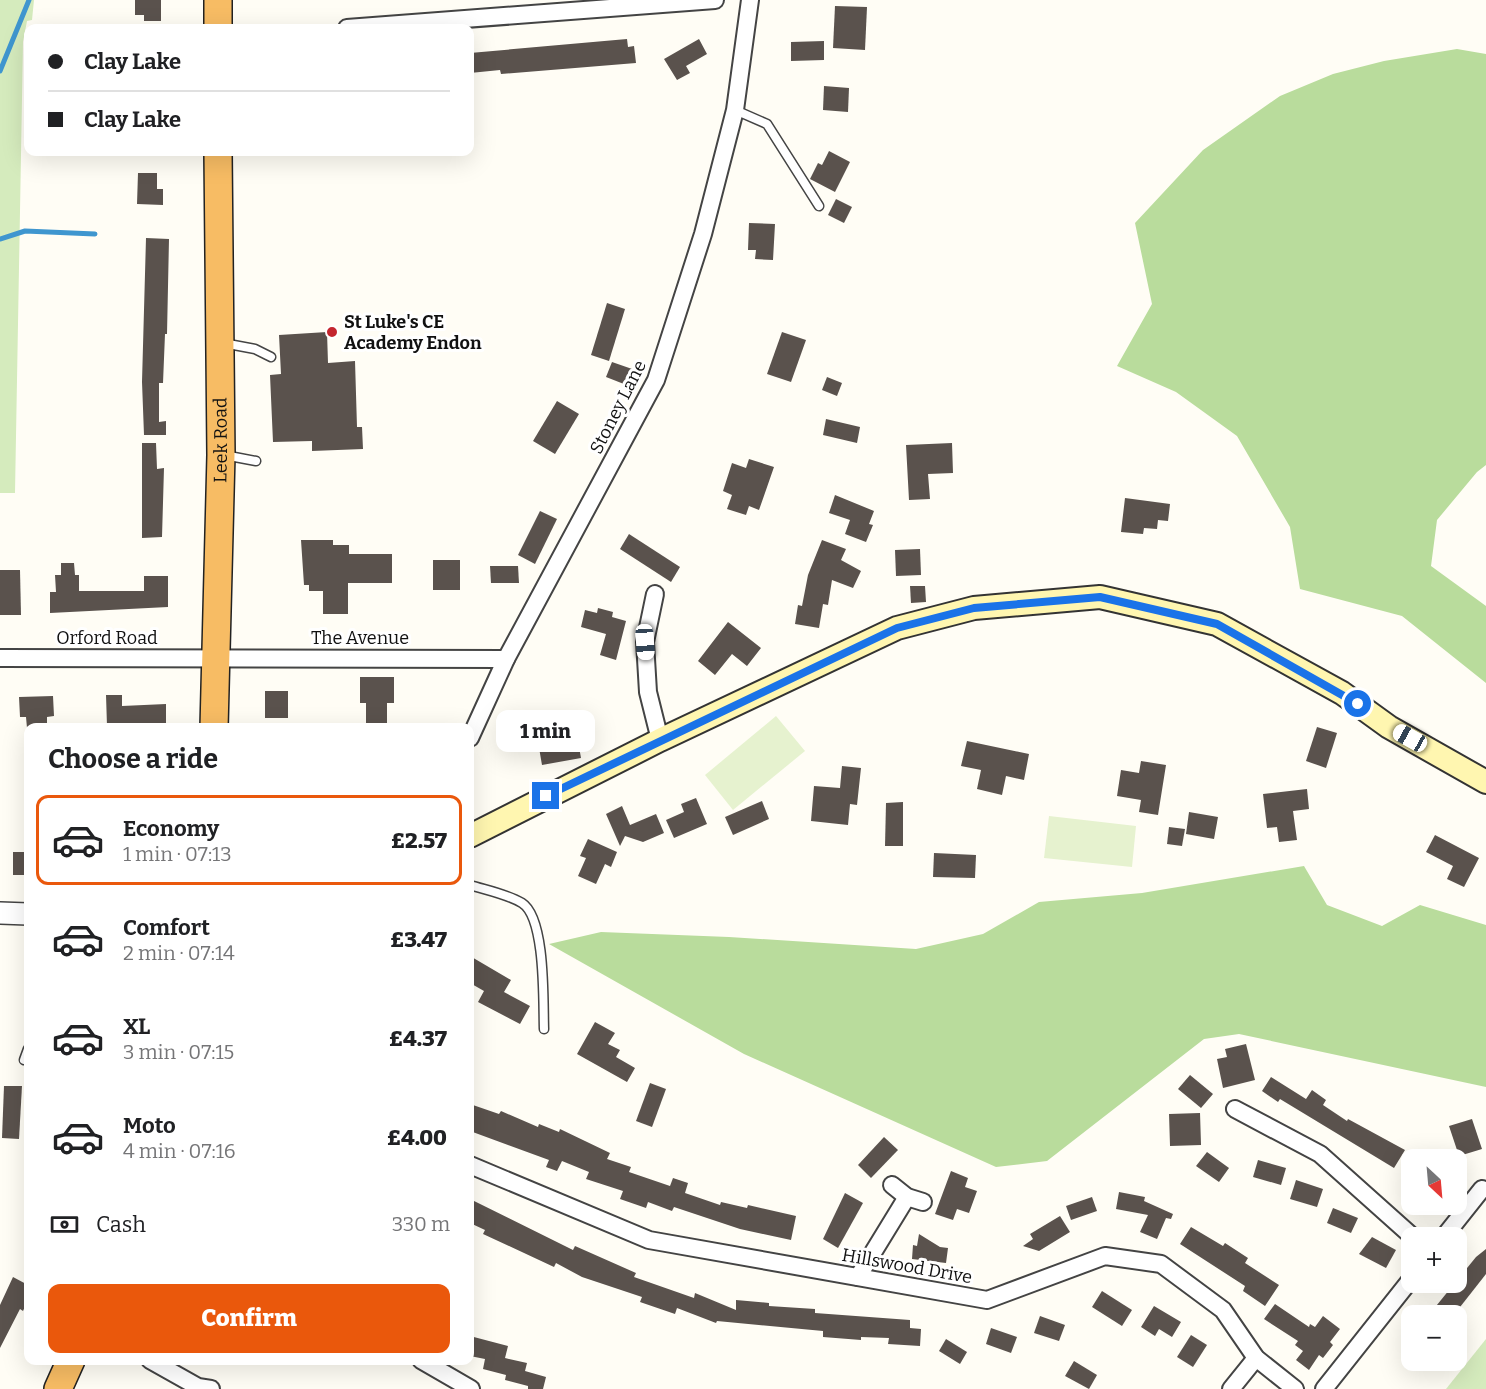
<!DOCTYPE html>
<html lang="en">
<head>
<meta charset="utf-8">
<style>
  body { margin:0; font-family:Bitter,serif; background:#f2f2f2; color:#202124; height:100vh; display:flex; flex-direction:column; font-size:22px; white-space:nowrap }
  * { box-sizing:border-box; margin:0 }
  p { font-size:20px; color:#757577 }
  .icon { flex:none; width:33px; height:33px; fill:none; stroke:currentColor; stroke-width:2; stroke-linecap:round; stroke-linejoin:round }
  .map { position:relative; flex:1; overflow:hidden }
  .drawer { position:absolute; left:24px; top:723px; width:450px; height:642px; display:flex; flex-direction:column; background:#fff; border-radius:12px; box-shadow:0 6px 24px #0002 }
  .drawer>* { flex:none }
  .top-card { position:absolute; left:24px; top:24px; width:450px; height:132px; border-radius:12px; box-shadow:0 6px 24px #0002; display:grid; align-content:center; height:132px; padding:0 24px; background:#fff }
  .needle { width:39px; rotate:154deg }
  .buttons { position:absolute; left:1401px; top:1149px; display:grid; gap:12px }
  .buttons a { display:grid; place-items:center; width:66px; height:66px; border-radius:12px; background:#fff; box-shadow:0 6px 24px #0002; font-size:30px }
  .end { position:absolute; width:27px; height:27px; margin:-14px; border:8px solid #1a73e8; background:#fff; box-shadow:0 0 0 3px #fff }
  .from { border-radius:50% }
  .bubble { position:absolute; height:42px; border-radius:12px; background:#fff; box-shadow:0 6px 24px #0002; font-size:20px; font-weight:800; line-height:42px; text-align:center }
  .car { position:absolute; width:18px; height:36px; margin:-18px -9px; border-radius:8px; box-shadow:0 0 4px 2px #0007; background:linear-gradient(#fff 24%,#345 0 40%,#fff 0 76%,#345 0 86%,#fff 0) }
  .top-card b { display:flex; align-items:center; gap:21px; height:57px; font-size:22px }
  .top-card b+b { border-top:2px solid #e0e0e0 }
  .top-card i { width:15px; height:15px; background:#202124 }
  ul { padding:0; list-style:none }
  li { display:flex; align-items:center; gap:18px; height:90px; margin:0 12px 9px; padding:0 12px; border:3px solid transparent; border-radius:12px }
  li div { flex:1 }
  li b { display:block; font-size:22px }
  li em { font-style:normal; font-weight:800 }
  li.current { border-color:#ea580c }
  li>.icon { width:54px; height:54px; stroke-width:1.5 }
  h2 { padding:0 24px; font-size:27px; line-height:72px }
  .pay { display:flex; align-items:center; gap:15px; height:66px; padding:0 24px; font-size:22px }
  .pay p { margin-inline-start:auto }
  .action { display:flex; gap:12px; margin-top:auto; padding:12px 24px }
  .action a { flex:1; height:69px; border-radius:12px; background:#ea580c; color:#fff; font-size:24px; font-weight:800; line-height:69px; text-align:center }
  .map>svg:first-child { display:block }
  .green { fill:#d5ebbd }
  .forest { fill:#b9dc9c }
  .pitch { fill:#e6f2cf }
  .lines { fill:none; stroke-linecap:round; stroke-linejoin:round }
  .stream { stroke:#3f96cf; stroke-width:5 }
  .building { fill:#5a524d }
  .service-casing { stroke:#444; stroke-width:11 }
  .minor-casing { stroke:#444; stroke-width:20 }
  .tertiary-casing { stroke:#444; stroke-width:24 }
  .secondary-casing { stroke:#333; stroke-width:26 }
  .trunk-casing { stroke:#222; stroke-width:30 }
  .service { stroke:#fff; stroke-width:8 }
  .minor { stroke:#fff; stroke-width:16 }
  .tertiary { stroke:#fff; stroke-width:21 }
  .secondary { stroke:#fff6b0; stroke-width:22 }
  .trunk { stroke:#f7bc64; stroke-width:27 }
  .route { stroke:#1a73e8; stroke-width:8 }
  .poi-dot { fill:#c4262e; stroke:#fff; stroke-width:2 }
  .labels { text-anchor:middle; stroke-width:6; stroke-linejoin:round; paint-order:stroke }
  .poi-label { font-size:18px; font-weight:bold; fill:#111; stroke:#fff; text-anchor:start }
  .street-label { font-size:18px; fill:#111; stroke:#fff }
</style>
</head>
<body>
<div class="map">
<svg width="1486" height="1389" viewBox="0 0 1486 1389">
  <rect width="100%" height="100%" fill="#fffdf5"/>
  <g class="green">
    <path d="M0 0H34L32 20 27 21 23 42 15 493H0Z"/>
    <path d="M1486 1339V1389H1446Z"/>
  </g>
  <g class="forest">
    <path d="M1457 49 1486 54V465L1477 472 1437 520 1431 566 1486 606V683L1402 616 1300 589 1290 527 1237 436 1176 392 1117 366 1152 304 1135 223 1203 150 1280 96 1333 74 1384 61Z"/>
    <path d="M1304 866 1327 905 1382 926 1420 905 1486 925V1087L1239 1034 1204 1039 1047 1161 996 1167 744 1054 549 944 601 932 729 937 916 949 983 934 1039 902 1142 893Z"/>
  </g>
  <g class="pitch">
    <path d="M776 716 805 751 733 810 705 775Z"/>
    <path d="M1049 816 1136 826 1132 867 1044 858Z"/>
  </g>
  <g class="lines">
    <g class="stream">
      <path d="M0 71 29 0"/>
      <path d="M0 239 25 231 95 234"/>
    </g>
  </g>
  <g class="building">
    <path d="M135 0H161V21H144V15H135Z"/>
    <path d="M835 6 867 7 865 50 833 48Z"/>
    <path d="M627 39 628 47 634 46 636 63 501 74 500 70 470 73V53Z"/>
    <path d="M699 39 707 54 686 66 690 73 677 80 664 59Z"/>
    <path d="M824 41V60L791 61V42Z"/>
    <path d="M824 86 849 88 848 112 823 110Z"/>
    <path d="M829 151 850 162 835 192 810 179 818 163 822 165Z"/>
    <path d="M138 173H157V189H163V205L137 204Z"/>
    <path d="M836 199 852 207 844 223 828 215Z"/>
    <path d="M749 223 775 224 773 260 755 259 756 250H748Z"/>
    <path d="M146 238 169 239 167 334H165L163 383H159V422L166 421V435H144L142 382Z"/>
    <path d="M607 303 625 309 609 361 591 355Z"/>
    <path d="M327 332 328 363 355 361 357 427H362L363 449 312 451V441L273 442 270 375 281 374 279 335Z"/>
    <path d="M782 332 806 340 791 382 767 374Z"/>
    <path d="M612 362 635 370 629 386 606 377Z"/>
    <path d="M827 377 842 383 837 396 822 390Z"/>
    <path d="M557 401 579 414 555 454 533 441Z"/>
    <path d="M826 419 860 427 857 443 823 435Z"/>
    <path d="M142 443H156L157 469 164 468 162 537 142 538Z"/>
    <path d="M952 443 953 473 928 474 930 499 909 500 906 445Z"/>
    <path d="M749 459 774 467 759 510 749 506 746 515 727 509 732 495 723 491 732 463 746 468Z"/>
    <path d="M835 495 874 511 869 524 873 525 866 542 845 534 850 520 829 513Z"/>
    <path d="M1125 498 1170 504 1168 521 1158 520 1157 529 1144 528 1143 534 1121 532Z"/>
    <path d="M540 511 557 519 535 564 518 555Z"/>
    <path d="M629 534 680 567 671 582 620 549Z"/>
    <path d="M301 540H333V545H349V554H392V583H348V614H323V591H309V585H304Z"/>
    <path d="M822 540 846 549 841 560 861 571 853 588 832 580 828 605 823 604 819 628 795 624 798 605 802 606 808 575Z"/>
    <path d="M920 549 921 575 896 576 895 550Z"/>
    <rect x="433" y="560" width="27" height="30"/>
    <path d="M61 563H74L75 575H79V591H144V576H168V607L50 613V592H56L55 575H61Z"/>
    <path d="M490 566H518L519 583H491Z"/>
    <path d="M0 570H20L21 615H0Z"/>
    <path d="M910 586H925L926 602 911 603Z"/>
    <path d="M598 608 613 612 612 617 626 621 616 660 600 655 606 634 581 627 585 610 597 613Z"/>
    <path d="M728 622 761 648 747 666 732 654 715 675 698 661Z"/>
    <path d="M360 677H394V703H387V728H366V703H360Z"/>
    <rect x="265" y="691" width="23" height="27"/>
    <path d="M106 695H122V706L166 704V728H135V724L107 726Z"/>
    <path d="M53 696 54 716 47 717V728H27L26 717H20L19 697Z"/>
    <path d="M1317 727 1337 733 1326 768 1306 761Z"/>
    <path d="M556 732 558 745 578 741 581 758 542 765 537 736Z"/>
    <path d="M967 741 1029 754 1024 780 1006 776 1002 795 977 789 981 770 961 766Z"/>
    <path d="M1141 761 1166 765 1158 815 1139 812 1141 800 1117 796 1121 770 1139 773Z"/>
    <path d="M842 766 861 768 857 805 850 804 848 825 811 821 814 786 840 788Z"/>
    <path d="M1307 789 1309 809 1293 811 1297 840 1279 842 1277 827 1267 828 1263 794Z"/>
    <path d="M696 798 707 824 674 838 666 820 684 812 681 804Z"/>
    <path d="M762 801 769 819 733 835 725 817Z"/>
    <path d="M903 802V846H885L886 803Z"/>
    <path d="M622 806 630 825 656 814 664 833 643 842 625 836 620 846 606 814Z"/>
    <path d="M1189 812 1218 817 1214 839 1186 834Z"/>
    <path d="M1169 827 1185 829 1182 846 1167 844Z"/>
    <path d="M1435 835 1479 858 1464 887 1447 879 1453 866 1426 852Z"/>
    <path d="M588 839 617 852 611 867 605 864 596 884 578 876 586 858 580 856Z"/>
    <rect x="13" y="852" width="15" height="23"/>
    <path d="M934 853 976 855 975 878 933 877Z"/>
    <path d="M470 956 511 980 504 992 530 1006 520 1024 478 1002 484 991 470 983Z"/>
    <path d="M595 1022 615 1033 608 1044 620 1050 616 1057 635 1068 627 1082 577 1054Z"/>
    <path d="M1246 1044 1255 1080 1223 1088 1217 1059 1227 1057 1225 1049Z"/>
    <path d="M1190 1075 1213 1094 1201 1108 1178 1089Z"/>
    <path d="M1271 1077 1306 1099 1312 1090 1326 1100 1323 1105 1347 1121 1348 1119 1405 1150 1394 1168 1280 1099 1278 1102 1262 1091Z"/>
    <path d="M650 1083 666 1089 652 1127 636 1121Z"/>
    <path d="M4 1086H22L19 1139 2 1138Z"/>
    <path d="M470 1104 499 1114 501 1111 538 1127 539 1124 559 1132 560 1129 610 1153 607 1159 631 1167 629 1172 670 1186 673 1178 688 1183 685 1193 720 1205 721 1202 747 1208 748 1205 796 1216 791 1240 740 1229 674 1207 672 1211 648 1202 646 1208 620 1199 623 1191 586 1179 589 1172 562 1161 557 1171 546 1167 549 1160 470 1131Z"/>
    <path d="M1200 1113 1201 1145 1170 1146 1169 1114Z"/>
    <path d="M1472 1119 1482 1149 1459 1156 1449 1126Z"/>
    <path d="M884 1137 898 1150 871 1178 858 1165Z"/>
    <path d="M1207 1152 1229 1168 1219 1182 1196 1166Z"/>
    <path d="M1258 1160 1286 1168 1281 1185 1253 1177Z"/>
    <path d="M951 1171 968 1178 965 1187 977 1191 969 1213 957 1209 953 1220 935 1214Z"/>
    <path d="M1296 1180 1323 1189 1317 1207 1290 1199Z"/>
    <path d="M1119 1192 1145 1197 1144 1201 1173 1214 1171 1219 1166 1218 1157 1239 1140 1232 1148 1215 1116 1209Z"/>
    <path d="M845 1193 863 1203 838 1248 823 1239Z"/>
    <path d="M1092 1197 1097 1211 1071 1220 1066 1206Z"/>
    <path d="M470 1199 573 1250 575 1246 636 1273 634 1277 694 1298 695 1293 736 1310V1300L769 1303V1306L815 1309V1313L910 1320V1328L921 1329 920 1346 888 1344 889 1338 861 1337V1340L823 1337V1331L717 1321 716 1323 677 1308 675 1314 640 1302 642 1297 582 1277 556 1263 554 1267 483 1234 485 1230 470 1223Z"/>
    <path d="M1333 1208 1358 1218 1351 1233 1327 1223Z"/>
    <path d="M1060 1216 1070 1232 1039 1251 1023 1246 1033 1239 1030 1234Z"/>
    <path d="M1191 1227 1223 1246 1225 1243 1248 1258 1245 1263 1279 1285 1265 1306 1243 1291 1245 1286 1180 1244Z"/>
    <path d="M919 1234 940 1247 948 1248 946 1263 912 1259 913 1245 917 1246Z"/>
    <path d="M1372 1237 1396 1250 1386 1268 1359 1254Z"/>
    <path d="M1486 1249V1274L1453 1316H1428L1476 1257Z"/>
    <path d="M13 1277 28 1285V1300L23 1311 20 1309 0 1348V1305Z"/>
    <path d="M1102 1291 1132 1310 1122 1326 1092 1307Z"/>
    <path d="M1275 1304 1309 1327 1310 1324 1315 1327 1323 1316 1340 1329 1330 1342 1333 1345 1323 1358 1319 1355 1309 1370 1296 1360 1303 1351 1295 1345 1298 1341 1264 1319Z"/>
    <path d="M1154 1306 1181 1322 1172 1337 1159 1329 1155 1336 1141 1327Z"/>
    <path d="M1040 1316 1065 1325 1059 1341 1034 1333Z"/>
    <path d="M991 1328 1017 1337 1011 1353 986 1344Z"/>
    <path d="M1191 1335 1207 1345 1193 1367 1177 1357Z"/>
    <path d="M470 1336 508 1346 505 1358 527 1363 525 1371 546 1377 543 1389H528V1386L505 1380 506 1375 483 1369 485 1359 470 1356Z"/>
    <path d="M946 1339 967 1352 960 1364 939 1351Z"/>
    <path d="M1074 1361 1097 1375 1089 1389 1065 1376Z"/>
  </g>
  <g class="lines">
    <defs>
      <g id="service">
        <path d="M735 110 767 124 819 206"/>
        <path d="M223 343 255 349 271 357"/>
        <path d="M224 455 256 461"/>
        <path d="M470 885C486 890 507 894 522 903 546 918 543 1003 544 1029"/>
        <path d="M24 1060 28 1049"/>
      </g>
      <g id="minor">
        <path d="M347 28 715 0"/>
        <path d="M655 594 645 642 648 692 660 740"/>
        <path d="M0 658 506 659"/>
        <path d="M470 738 506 659 656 380 703 234 735 110 750 0"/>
        <path d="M1235 1109 1320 1154 1414 1238"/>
        <path d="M470 1165 649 1240 987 1300 1105 1256 1161 1264 1223 1310 1256 1358 1295 1389"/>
        <path d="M892 1185 907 1197 923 1202"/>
        <path d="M1443 1238 1482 1189"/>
        <path d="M858 1277 907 1197"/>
        <path d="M150 1360 198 1387 211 1389"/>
        <path d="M421 1360 471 1389"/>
        <path d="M1231 1389 1256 1358"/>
        <path d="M1324 1389 1412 1278"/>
      </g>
      <path id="tertiary" d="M0 913 28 914"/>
      <path id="secondary" d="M470 836 660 740 897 628 974 608 1100 597 1217 624 1342 693 1389 727 1486 782"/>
      <g id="trunk">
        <path d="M218 28V0"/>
        <path id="s1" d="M214 728 221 455 218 152"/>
        <path d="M58 1389 71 1360"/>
      </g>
    </defs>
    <use href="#service" class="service-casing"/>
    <use href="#minor" class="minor-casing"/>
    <use href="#tertiary" class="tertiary-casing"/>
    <use href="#secondary" class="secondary-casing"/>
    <use href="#trunk" class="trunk-casing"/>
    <use href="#service" class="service"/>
    <use href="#minor" class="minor"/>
    <use href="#tertiary" class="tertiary"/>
    <use href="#secondary" class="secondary"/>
    <use href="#trunk" class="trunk"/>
  </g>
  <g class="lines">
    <path class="route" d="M546 796 897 628 974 608 1100 597 1217 624 1358 704"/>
  </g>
  <circle class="poi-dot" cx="332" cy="332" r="6"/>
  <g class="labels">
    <g class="poi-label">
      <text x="344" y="328">St Luke's CE<tspan x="344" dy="21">Academy Endon</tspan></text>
    </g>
    <g class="street-label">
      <text transform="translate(618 407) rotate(-63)" y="6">Stoney Lane</text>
      <text dy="6" stroke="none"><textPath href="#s1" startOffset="288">Leek Road</textPath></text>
      <text x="107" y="644">Orford Road</text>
      <text x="360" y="644">The Avenue</text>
      <text transform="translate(907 1266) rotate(10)" y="6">Hillswood Drive</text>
    </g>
  </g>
</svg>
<div class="buttons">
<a><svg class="needle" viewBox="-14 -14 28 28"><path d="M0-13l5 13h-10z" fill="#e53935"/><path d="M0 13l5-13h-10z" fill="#757577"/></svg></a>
<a>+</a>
<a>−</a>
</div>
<i class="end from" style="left:1358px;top:704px"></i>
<i class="end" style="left:546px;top:796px"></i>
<div class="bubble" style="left:496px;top:710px;width:99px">1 min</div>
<i class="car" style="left:645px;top:642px;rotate:176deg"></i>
<i class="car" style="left:1410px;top:738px;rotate:299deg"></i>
<div class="top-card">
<b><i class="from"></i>Clay Lake</b>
<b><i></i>Clay Lake</b>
</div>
<section class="drawer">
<h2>Choose a ride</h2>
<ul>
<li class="current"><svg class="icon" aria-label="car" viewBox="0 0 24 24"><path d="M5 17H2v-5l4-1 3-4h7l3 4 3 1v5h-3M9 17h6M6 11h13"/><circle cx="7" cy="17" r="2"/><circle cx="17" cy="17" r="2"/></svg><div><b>Economy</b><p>1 min · 07:13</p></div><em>£2.57</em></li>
<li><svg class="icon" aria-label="car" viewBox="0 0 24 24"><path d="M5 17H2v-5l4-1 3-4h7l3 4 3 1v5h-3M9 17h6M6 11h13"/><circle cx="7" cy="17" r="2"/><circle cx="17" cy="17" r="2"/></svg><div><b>Comfort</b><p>2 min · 07:14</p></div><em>£3.47</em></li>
<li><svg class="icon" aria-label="car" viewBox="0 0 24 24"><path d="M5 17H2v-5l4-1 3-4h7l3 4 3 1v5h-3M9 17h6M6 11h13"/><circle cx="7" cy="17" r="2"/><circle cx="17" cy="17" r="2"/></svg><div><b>XL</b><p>3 min · 07:15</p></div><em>£4.37</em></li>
<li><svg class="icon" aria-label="car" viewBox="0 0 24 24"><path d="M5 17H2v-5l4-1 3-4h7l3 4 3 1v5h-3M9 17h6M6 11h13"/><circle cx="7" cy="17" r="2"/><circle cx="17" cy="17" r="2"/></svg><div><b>Moto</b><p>4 min · 07:16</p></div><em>£4.00</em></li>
</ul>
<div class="pay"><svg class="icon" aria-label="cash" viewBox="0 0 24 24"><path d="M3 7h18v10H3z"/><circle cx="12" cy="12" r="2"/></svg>Cash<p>330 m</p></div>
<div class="action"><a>Confirm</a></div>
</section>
</div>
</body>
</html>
